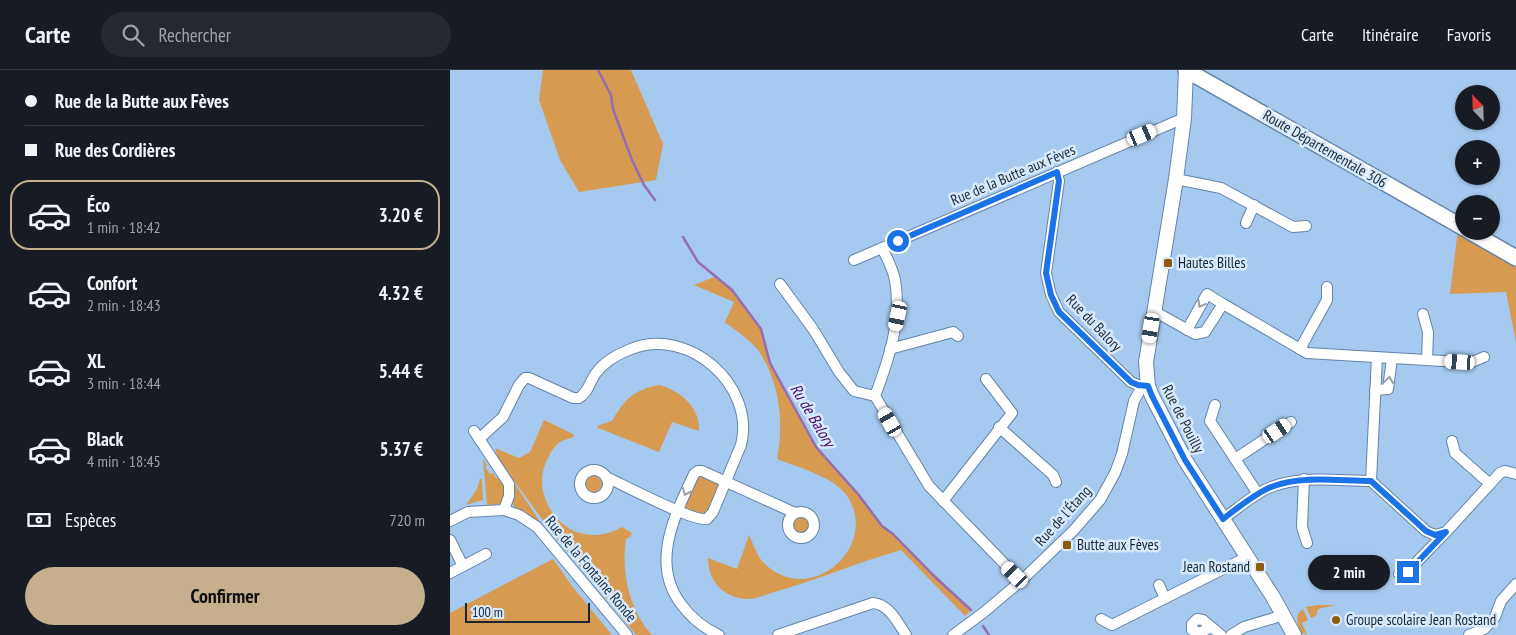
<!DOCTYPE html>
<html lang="fr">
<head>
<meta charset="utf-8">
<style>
  body { margin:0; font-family:"PT Sans Narrow",sans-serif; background:#242831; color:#f1f3f6; height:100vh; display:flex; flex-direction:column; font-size:19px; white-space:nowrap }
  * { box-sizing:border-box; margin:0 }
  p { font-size:16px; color:#9ea1a6 }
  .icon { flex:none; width:28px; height:28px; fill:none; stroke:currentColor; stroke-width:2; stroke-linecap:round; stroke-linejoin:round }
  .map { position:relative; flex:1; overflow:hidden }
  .drawer { display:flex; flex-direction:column; background:#171b24; width:450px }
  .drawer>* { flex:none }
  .hud { display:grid; align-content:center; height:110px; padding:0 25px; background:#171b24 }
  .needle { width:32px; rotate:337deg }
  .tools { position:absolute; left:1005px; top:15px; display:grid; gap:10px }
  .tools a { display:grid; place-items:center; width:45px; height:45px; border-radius:50%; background:#171b24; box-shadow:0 1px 4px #0004; font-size:25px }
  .scale { position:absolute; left:15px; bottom:12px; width:125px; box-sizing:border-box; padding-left:5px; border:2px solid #1a2836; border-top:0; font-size:14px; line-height:18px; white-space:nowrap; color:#1a2836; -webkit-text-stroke:4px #d7e9fc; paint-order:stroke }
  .end { position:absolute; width:22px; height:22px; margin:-11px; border:6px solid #1a73e8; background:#fff; box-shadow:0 0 0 2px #fff }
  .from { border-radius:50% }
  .bubble { position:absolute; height:35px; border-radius:18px; background:#171b24; box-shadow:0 1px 4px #0004; font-size:16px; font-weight:600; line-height:35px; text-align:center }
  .car { position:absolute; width:15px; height:30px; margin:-15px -8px; border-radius:6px; box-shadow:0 0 4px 1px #0007; background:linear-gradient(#fff 24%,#345 0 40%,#fff 0 76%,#345 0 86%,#fff 0) }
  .hud b { display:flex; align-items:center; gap:18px; height:48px; font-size:19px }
  .hud b+b { border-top:1px solid #363941 }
  .hud i { width:12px; height:12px; background:#f1f3f6 }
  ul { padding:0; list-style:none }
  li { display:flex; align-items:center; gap:15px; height:70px; margin:0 10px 8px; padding:0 15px; border:2px solid transparent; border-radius:20px }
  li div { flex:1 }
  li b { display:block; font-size:19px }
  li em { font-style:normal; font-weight:600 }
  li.selected { border-color:#c4ae8c }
  li>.icon { width:45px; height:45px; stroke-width:1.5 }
  .pay { display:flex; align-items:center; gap:12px; height:55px; padding:0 25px; font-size:19px }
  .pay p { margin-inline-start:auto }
  .button { display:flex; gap:10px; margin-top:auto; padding:10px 25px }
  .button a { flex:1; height:58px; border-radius:30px; background:#c4ae8c; color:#111; font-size:20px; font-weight:600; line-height:58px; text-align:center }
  header { display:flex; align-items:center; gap:30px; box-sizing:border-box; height:70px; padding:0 25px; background:#171b24; border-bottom:1px solid #363941 }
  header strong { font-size:24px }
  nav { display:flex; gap:28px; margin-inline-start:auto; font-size:18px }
  .search { width:350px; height:45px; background:#242831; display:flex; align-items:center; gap:12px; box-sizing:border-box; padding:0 18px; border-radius:28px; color:#9ea1a6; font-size:19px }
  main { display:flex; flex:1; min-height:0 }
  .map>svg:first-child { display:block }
  .green { fill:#d69a51 }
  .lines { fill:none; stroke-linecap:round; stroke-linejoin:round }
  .stream { stroke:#966db5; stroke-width:2.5 }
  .street-casing { stroke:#6384a7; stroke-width:12 }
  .secondary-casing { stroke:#6384a7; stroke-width:16 }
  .primary-casing { stroke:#6384a7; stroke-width:18 }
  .street { stroke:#fff; stroke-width:10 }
  .secondary { stroke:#fff; stroke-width:14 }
  .primary { stroke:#fff; stroke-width:15 }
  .oneway { stroke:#989ea5 }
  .route { stroke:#1a73e8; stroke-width:6 }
  .poi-dot { fill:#8e5a0b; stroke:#d7e9fc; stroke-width:2 }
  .labels { text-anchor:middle; stroke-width:5; stroke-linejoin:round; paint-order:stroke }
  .street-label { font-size:15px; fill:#1a2836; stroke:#d7e9fc }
  .poi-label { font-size:15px; fill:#1a2836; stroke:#d7e9fc; text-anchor:start }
  .water-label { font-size:16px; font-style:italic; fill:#450965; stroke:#d7e9fc }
</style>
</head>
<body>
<header>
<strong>Carte</strong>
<div class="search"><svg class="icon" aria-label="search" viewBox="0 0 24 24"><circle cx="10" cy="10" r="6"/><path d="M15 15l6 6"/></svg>Rechercher</div>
<nav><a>Carte</a><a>Itinéraire</a><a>Favoris</a></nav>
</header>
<main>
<section class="drawer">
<div class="hud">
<b><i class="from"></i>Rue de la Butte aux Fèves</b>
<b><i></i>Rue des Cordières</b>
</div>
<ul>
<li class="selected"><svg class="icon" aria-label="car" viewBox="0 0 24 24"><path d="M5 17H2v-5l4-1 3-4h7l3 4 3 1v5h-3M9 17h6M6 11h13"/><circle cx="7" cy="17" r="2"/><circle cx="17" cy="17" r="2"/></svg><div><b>Éco</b><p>1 min · 18:42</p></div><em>3.20 €</em></li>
<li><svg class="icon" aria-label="car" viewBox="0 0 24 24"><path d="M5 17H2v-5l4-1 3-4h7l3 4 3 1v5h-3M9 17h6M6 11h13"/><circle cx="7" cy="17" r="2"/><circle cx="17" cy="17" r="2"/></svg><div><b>Confort</b><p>2 min · 18:43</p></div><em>4.32 €</em></li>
<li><svg class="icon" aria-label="car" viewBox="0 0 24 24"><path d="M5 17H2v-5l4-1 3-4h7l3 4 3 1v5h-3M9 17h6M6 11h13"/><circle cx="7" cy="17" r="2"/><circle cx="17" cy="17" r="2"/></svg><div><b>XL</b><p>3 min · 18:44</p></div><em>5.44 €</em></li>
<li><svg class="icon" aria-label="car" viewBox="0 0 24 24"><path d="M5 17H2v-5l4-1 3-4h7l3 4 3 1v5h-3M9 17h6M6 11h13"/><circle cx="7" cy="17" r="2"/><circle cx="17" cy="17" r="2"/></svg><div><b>Black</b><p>4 min · 18:45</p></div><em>5.37 €</em></li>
</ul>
<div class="pay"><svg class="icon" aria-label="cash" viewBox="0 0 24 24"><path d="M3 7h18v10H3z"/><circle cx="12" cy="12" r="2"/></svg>Espèces<p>720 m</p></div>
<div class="button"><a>Confirmer</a></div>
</section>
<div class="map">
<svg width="1066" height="565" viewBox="0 0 1066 565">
  <rect width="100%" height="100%" fill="#a6caef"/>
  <g class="green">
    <path d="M93 0H181L213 74 206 110 129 122 110 90 89 30Z"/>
    <path d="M1008 159 1066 194V272L1056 222 1000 224Z"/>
    <path d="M264 207 282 220 311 259 320 293 366 377 408 424 432 456 443 464 521 540 515 546 451 480C409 492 369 509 328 521 319 523 308 529 298 529 274 528 258 512 258 488L287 499 299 465C303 473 307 486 313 492 359 540 431 476 397 426 385 407 347 397 327 389 334 353 330 315 310 283 302 271 286 261 275 252L284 232 244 215Z"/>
    <path d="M209 315C229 320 251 337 249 361L222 352 209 382 148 358 147 356 162 351C175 329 183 320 209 315Z"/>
    <path d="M94 350 123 364 124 367C120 368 114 370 110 372 104 376 101 382 98 388 84 412 96 445 120 459 126 463 138 465 146 465 155 465 164 461 172 457L182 463 180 467 176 469C171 501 179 540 202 565H186L100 460 48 389 45 378 69 388 80 382Z"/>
    <path d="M33 389 37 395 35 397 40 404 43 403 46 408H49C55 418 55 422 51 434L37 435Z"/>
    <path d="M252 405 270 414 261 438 256 444H249L236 438 235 435 247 408Z"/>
    <circle cx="144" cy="414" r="8"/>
    <path d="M30 409H32L33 430 16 435 27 419Z"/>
    <path d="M63 411 91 453 64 436 62 430Z"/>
    <circle cx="351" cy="455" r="8"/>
    <path d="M103 489 122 516 162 565H0V543Z"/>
    <path d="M868 535H886L868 539 866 546 861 548 856 537Z"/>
    <path d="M853 539 858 550 852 553 857 565 854 563 852 564C848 555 843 546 853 539Z"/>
  </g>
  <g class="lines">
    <g class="stream">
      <path d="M148 0 161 25 163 39 182 90 194 115 205 130"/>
      <path d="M233 167 248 192 282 220 311 259 320 293 366 377 408 424 432 456 443 464 485 507 521 540"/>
      <path d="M533 556 539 565"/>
    </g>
    <defs>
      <g id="street">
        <path d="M607 102 609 111 596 203 601 225 609 242 681 312 688 315 698 316"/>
        <path d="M726 109 771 118 843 157 856 156"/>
        <path d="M796 153 804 135"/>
        <path d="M432 178C437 188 443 199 445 210 452 250 439 289 425 326L479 416 571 511"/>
        <path d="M404 190 734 48"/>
        <path d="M330 214 363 259 389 302 404 321 425 326"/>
        <path d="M704 241 745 264 755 262 773 234 857 283 1010 292H1022L1034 287"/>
        <path d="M973 244 978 262 977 290"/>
        <path d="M737 260 757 224 773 234"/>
        <path d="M440 279 503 262 508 266"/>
        <path d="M850 279 877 230V217"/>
        <path d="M925 320 938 319 942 288"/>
        <path d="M765 335 760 351 808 424"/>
        <path d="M549 357 603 405 606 412"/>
        <path d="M24 361 59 414V426L54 440 69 445 87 457 177 565"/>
        <path d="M29 369 53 347 69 315 75 308H79L123 328H129C138 323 140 311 146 303 154 292 168 284 181 279 238 256 306 315 291 375L263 442 257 449C243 452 174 415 156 407"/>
        <path d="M1002 371 1005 383 1040 414"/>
        <path d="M785 389 841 352"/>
        <circle cx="144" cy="414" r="14"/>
        <path d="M854 409 852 457 857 473"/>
        <path d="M921 411 976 461 985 465 996 462 1050 403 1055 401 1066 404"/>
        <path d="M493 431 562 343 536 309"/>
        <circle cx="351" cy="455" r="13"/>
        <path d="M773 449C787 439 805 423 821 417 853 405 888 411 921 411L927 287"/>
        <path d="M0 451 18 442 54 440"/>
        <path d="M0 470 13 496"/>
        <path d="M0 503 36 484"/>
        <path d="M949 504 958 501 995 463"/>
        <path d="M709 515 715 528"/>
        <path d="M651 549 662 555 797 487"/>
        <path d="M761 557 750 563 742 560V554L747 549 753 550 771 565"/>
        <path d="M269 565C253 558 242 549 231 534 200 493 225 445 244 404L248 401H252L345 443"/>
        <path d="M328 565 423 533C439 534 448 553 456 565"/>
        <path d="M503 565 533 543 571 511 624 460 650 430 665 403 672 384 684 331 690 320 698 316"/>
        <path d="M781 565 794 557 834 545"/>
        <path d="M1019 565 1034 559 1045 547 1051 531 1066 514"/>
      </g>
      <path id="secondary" d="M736 0 734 48 726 109 696 292 698 316 702 326 735 390 823 527 844 565"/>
      <g id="primary">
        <path d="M736 0 1014 158"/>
        <path d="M1019 161 1066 188"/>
      </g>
    </defs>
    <use href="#street" class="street-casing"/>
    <use href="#secondary" class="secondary-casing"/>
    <use href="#primary" class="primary-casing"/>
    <use href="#street" class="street"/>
    <use href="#secondary" class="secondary"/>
    <use href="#primary" class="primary"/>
  </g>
  <defs><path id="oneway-chevron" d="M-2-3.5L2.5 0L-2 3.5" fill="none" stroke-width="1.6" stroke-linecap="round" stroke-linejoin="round" transform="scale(1.25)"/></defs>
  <g class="oneway">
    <use href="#oneway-chevron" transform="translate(751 234) rotate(119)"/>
    <use href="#oneway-chevron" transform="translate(939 310) rotate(-82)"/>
    <use href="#oneway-chevron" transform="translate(236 422) rotate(114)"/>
  </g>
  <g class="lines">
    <path class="route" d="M448 171 607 102 609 111 596 203 601 225 609 242 681 312 688 315 698 316 702 326 735 390 773 449C786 439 806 423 821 417 853 405 888 411 921 411L976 461 985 465 996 462 958 502"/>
  </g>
  <g class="poi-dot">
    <rect x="713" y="188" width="10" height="10" rx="2.5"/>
    <rect x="612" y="470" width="10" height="10" rx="2.5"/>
    <rect x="805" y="492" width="10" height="10" rx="2.5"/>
    <circle cx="886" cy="550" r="5"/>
  </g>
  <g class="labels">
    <g class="street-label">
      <text transform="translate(875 79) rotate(30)" y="5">Route Départementale 306</text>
      <text transform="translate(563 105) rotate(-23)" y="5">Rue de la Butte aux Fèves</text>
      <text transform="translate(644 253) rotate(46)" y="5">Rue du Balory</text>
      <text transform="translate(733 349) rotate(63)" y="5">Rue de Pouilly</text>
      <text transform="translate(613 446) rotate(-48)" y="5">Rue de l'Étang</text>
      <text transform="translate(141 499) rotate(50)" y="5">Rue de la Fontaine Ronde</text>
    </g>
    <g class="poi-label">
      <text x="728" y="198">Hautes Billes</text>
      <text x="627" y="480">Butte aux Fèves</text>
      <text x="800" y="502" text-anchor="end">Jean Rostand</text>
      <text x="896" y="555">Groupe scolaire Jean Rostand</text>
    </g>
    <g class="water-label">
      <text transform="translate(363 345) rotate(59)" y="6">Ru de Balory</text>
    </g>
  </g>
</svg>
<div class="tools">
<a><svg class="needle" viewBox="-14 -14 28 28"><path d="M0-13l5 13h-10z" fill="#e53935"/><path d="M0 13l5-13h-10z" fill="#9ea1a6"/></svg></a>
<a>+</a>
<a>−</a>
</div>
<div class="scale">100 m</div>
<i class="end from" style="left:448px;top:171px"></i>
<i class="end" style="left:958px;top:502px"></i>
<div class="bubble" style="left:858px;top:485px;width:82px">2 min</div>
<i class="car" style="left:692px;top:65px;rotate:67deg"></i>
<i class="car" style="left:448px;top:246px;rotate:192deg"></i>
<i class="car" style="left:701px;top:258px;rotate:189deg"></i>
<i class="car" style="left:1010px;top:292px;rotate:273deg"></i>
<i class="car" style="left:440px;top:352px;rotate:330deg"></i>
<i class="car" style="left:827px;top:361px;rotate:56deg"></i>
<i class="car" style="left:565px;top:505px;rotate:315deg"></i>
</div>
</main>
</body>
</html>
